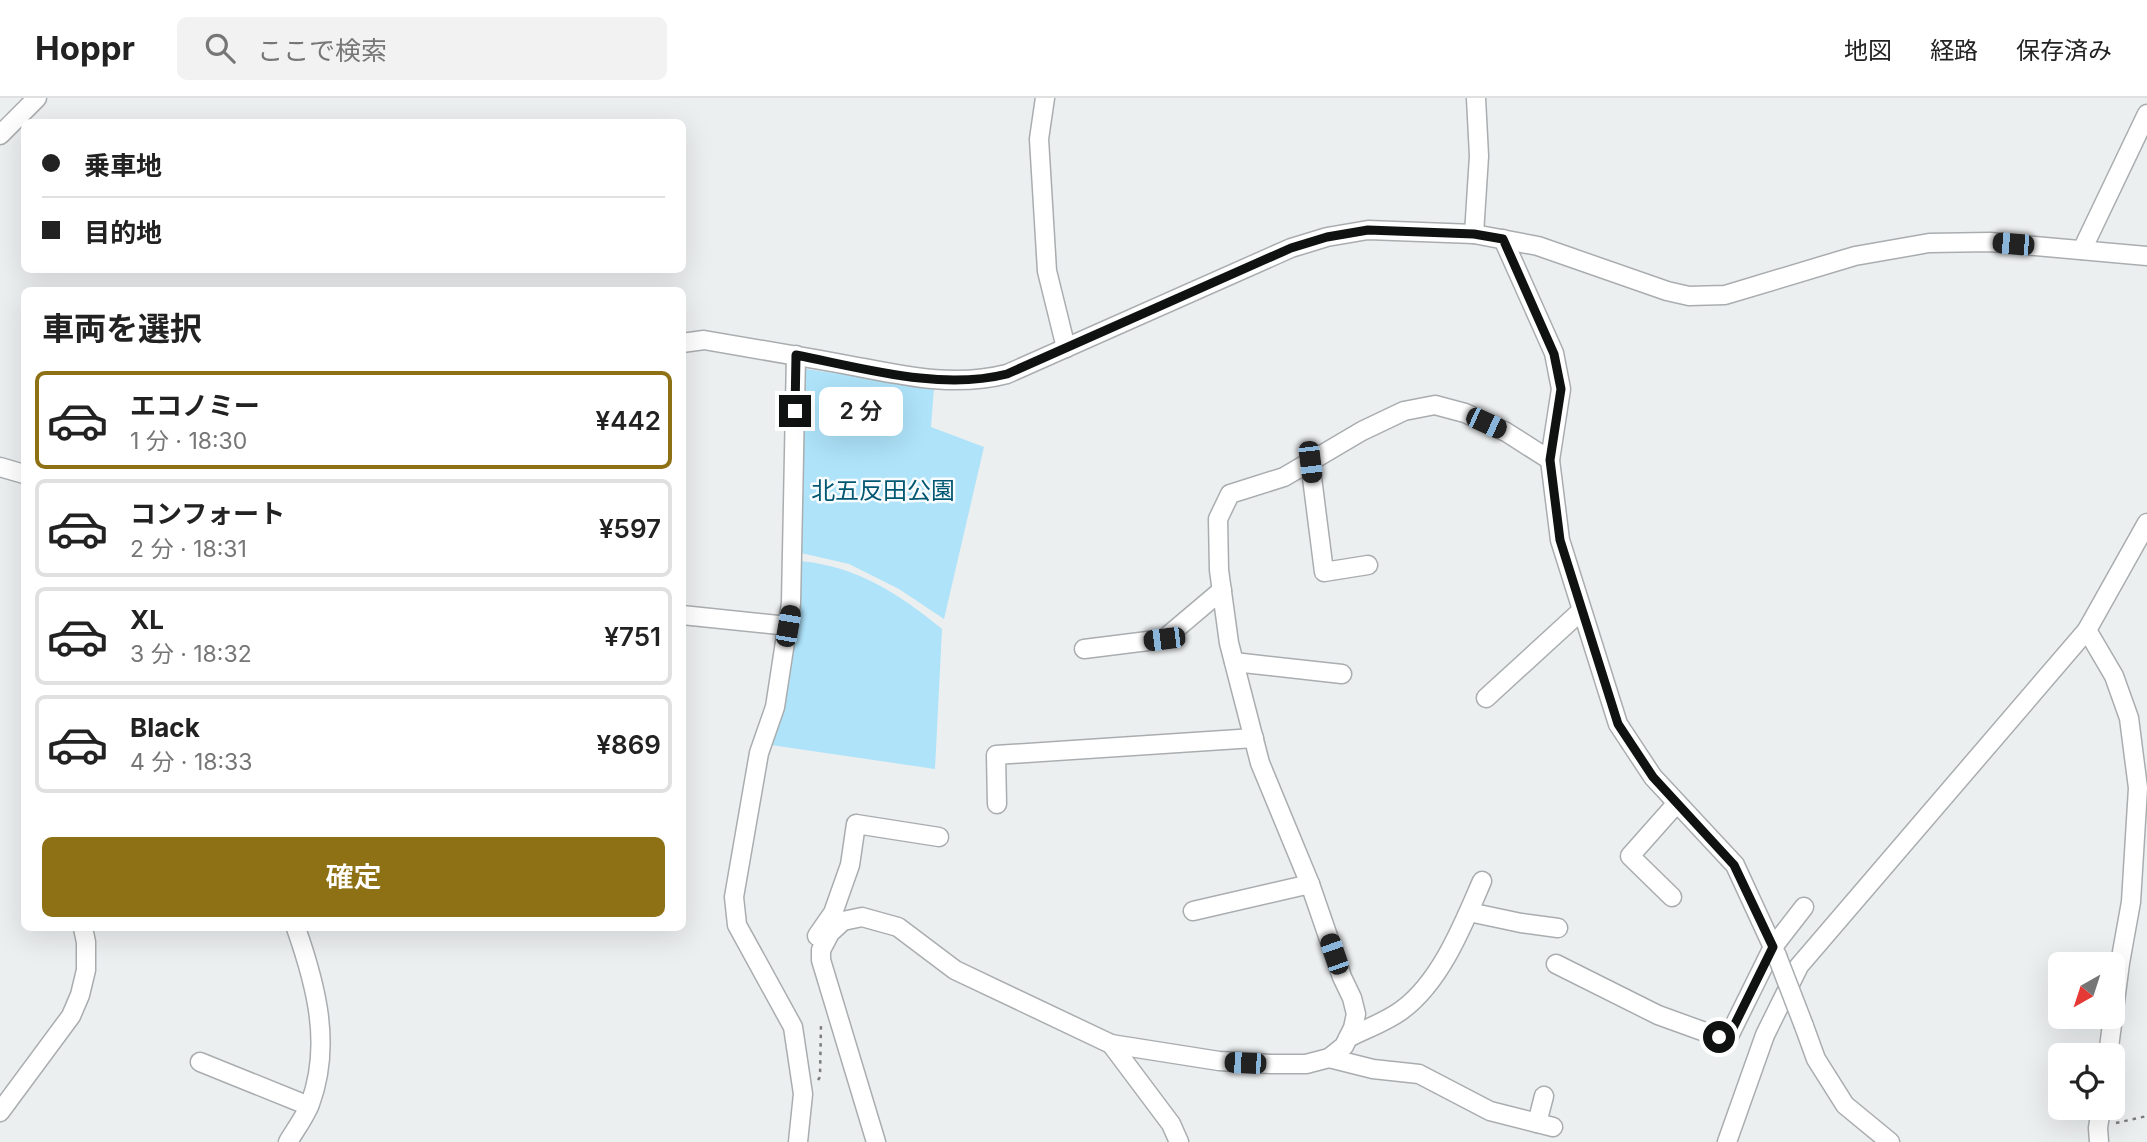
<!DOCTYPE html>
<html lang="ja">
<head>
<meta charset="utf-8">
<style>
  body { margin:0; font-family:Inter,"Noto Sans JP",sans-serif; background:#f2f2f2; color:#222; height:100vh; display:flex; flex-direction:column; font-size:26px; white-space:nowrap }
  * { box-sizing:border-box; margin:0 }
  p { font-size:23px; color:#767676 }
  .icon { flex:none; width:38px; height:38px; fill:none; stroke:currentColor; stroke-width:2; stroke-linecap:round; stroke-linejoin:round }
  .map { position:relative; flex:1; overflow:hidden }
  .details { position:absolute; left:21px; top:189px; width:665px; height:644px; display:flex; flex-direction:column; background:#fff; border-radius:10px; box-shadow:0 7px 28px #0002 }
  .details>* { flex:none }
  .hud { position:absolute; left:21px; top:21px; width:665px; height:154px; border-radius:10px; box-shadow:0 7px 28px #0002; display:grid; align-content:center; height:154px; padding:0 21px; background:#fff }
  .needle { width:46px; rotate:219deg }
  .tools { position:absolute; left:2048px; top:854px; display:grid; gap:14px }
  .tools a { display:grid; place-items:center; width:77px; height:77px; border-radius:10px; background:#fff; box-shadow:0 7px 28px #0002; font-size:35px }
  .end { position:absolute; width:32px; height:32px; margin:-16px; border:9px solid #101111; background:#fff; box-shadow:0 0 0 4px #fff }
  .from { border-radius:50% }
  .bubble { position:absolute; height:49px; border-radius:10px; background:#fff; box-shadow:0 7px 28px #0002; font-size:23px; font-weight:600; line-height:49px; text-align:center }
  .car { position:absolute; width:21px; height:42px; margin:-21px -10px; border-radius:9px; box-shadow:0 0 5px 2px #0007; background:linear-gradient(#222 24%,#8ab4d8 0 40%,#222 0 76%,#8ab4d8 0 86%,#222 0) }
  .hud b { display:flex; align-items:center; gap:24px; height:66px; font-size:26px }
  .hud b+b { border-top:2px solid #e0e0e0 }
  .hud i { width:18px; height:18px; background:#222 }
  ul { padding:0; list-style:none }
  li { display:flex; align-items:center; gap:21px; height:98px; margin:0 14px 10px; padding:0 7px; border:4px solid #e0e0e0; border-radius:10px }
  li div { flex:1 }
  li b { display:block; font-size:26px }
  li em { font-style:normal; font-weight:600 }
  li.on { border-color:#8e7115 }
  li>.icon { width:63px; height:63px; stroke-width:1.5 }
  h2 { padding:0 21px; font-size:32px; line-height:84px }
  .action { display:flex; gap:14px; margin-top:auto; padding:14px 21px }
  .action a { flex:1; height:80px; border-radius:10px; background:#8e7115; color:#fff; font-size:28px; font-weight:600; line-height:80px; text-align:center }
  header { display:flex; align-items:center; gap:42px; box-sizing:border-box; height:98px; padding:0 35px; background:#fff; border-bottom:2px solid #e0e0e0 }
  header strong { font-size:33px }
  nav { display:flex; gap:38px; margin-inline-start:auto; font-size:24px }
  .search { width:490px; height:63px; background:#f2f2f2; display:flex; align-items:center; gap:18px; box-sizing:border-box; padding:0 24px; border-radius:10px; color:#767676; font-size:26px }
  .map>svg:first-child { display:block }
  .green { fill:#aee3fa }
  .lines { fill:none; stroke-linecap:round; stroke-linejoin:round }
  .minor-casing { stroke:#aaadaf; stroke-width:21 }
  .path { stroke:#7a7c7d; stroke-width:2.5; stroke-dasharray:3.5 5; stroke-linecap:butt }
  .minor { stroke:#fff; stroke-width:18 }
  .minor-bridge-casing { stroke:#aaadaf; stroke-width:21; stroke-linecap:butt }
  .minor-bridge { stroke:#fff; stroke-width:18 }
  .route { stroke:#101111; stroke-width:9 }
  .labels { text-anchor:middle; stroke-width:5; stroke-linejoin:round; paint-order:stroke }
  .park-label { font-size:24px; fill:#005771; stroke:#f9fcfe }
</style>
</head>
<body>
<header>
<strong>Hoppr</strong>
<div class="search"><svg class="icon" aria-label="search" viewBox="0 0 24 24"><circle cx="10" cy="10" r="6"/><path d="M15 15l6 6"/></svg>ここで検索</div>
<nav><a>地図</a><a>経路</a><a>保存済み</a></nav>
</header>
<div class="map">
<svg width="2147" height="1044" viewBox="0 0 2147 1044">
  <rect width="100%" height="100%" fill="#eceff0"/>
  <g class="green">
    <path d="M806 271 934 290 931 329 984 349 944 521 899 491 849 466 801 455Z"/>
    <path d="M800 463C857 468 899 496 942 531L935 671 771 647Z"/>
  </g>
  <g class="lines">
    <defs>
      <g id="minor">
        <path d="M1045 0 1039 41 1047 173 1066 250"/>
        <path d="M0 37 37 0"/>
        <path d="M1474 136 1479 58 1476 0"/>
        <path d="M1503 141 1554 255 1561 291 1550 362 1560 442 1618 626 1653 679 1735 767 1777 858"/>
        <path d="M2082 152 2147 16"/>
        <path d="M682 245 704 242C749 250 793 257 837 265 894 275 949 291 1007 276L1291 150 1327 139 1368 132 1474 136 1538 148 1667 193 1689 198 1725 197 1855 158 1929 145 1990 144 2147 158"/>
        <path d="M796 257 791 505 775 609 759 655 734 799 737 827 793 929 803 996 798 1044"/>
        <path d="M1310 364 1324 474 1368 467"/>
        <path d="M0 369 24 376"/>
        <path d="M682 517 788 528"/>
        <path d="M2087 532 2114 578 2129 620 2138 690 2131 804 2120 865 2108 957"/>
        <path d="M1084 551 1164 541 1222 492"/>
        <path d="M1234 564 1342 576"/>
        <path d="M1486 600 1581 513"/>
        <path d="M997 706 996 657 1254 640"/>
        <path d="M1672 799 1630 758 1677 705"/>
        <path d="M1193 813 1310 786"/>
        <path d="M1469 814 1521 825 1558 830"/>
        <path d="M817 838 833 815 850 767 856 726 939 739"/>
        <path d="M1556 866 1658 917 1719 939 1729 938 1773 849 1804 809"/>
        <path d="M1804 928 1816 961 1845 1007 1890 1044"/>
        <path d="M1348 940C1365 931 1386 924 1402 912 1441 883 1463 827 1482 783"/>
        <path d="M1111 946 1171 1026 1179 1044"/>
        <path d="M1329 960 1373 971 1419 976 1490 1013 1553 1029"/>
        <path d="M200 964 309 1008"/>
        <path d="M0 1014 71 918 80 897 86 872V844L83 830"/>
        <path d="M1537 1025 1544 998"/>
        <path d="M288 1044C295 1032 305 1019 310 1006 332 947 316 887 296 830"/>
        <path d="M876 1044 821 862V852L830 835 843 823 862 819 898 829 955 872 1111 946 1219 963 1271 966H1306L1329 960 1344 948 1353 930 1356 916 1352 900 1342 879 1310 786 1260 665 1229 545 1219 472 1218 421 1230 396 1284 379 1362 333 1404 313 1435 307 1465 315 1506 334 1550 362"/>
        <path d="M1727 1044 1765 937 1799 868 2087 532 2147 425"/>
        <path d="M2099 1044 2098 1030 2101 1010"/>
      </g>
    </defs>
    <use href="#minor" class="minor-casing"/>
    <g class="path">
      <path d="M818 982 820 979 821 926"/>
      <path d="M2116 1025 2147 1018"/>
    </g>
    <use href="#minor" class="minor"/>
    <defs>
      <path id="minor-bridge" d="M1777 858 1804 928"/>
    </defs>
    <use href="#minor-bridge" class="minor-bridge-casing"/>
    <use href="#minor-bridge" class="minor-bridge"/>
  </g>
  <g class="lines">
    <path class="route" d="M795 313 796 257C863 270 940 293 1007 276L1291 150 1327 139 1368 132 1474 136 1503 141 1554 256 1561 291 1550 362 1560 442 1618 626 1653 679 1734 767 1773 849 1729 938 1719 939"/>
  </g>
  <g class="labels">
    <g class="park-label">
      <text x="883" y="401">北五反田公園</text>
    </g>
  </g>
</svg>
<div class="tools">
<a><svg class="needle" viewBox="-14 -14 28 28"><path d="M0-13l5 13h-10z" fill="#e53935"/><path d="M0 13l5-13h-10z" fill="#767676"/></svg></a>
<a><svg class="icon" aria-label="locate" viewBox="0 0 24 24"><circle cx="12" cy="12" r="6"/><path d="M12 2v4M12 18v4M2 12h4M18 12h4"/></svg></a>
</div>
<i class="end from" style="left:1719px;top:939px"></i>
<i class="end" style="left:795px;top:313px"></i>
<div class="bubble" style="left:819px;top:289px;width:84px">2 分</div>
<i class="car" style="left:2013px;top:146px;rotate:275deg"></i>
<i class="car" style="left:1486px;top:325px;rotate:115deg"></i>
<i class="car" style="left:1310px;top:364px;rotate:173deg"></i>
<i class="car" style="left:788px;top:528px;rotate:10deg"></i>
<i class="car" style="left:1164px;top:541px;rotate:263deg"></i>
<i class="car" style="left:1334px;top:856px;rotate:341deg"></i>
<i class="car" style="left:1245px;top:965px;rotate:272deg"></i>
<div class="hud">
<b><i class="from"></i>乗車地</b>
<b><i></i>目的地</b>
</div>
<section class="details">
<h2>車両を選択</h2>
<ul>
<li class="on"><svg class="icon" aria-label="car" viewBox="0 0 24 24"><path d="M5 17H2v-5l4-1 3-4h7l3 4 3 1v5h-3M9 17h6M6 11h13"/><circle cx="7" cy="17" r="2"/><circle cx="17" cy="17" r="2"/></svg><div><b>エコノミー</b><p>1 分 · 18:30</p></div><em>¥442</em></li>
<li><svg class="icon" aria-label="car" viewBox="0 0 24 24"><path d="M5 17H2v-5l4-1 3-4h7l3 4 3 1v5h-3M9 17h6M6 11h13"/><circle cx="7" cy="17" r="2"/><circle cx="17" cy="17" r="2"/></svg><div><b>コンフォート</b><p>2 分 · 18:31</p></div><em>¥597</em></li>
<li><svg class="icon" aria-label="car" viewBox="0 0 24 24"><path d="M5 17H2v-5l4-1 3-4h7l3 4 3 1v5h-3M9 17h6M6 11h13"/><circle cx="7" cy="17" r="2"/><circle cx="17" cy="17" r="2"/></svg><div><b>XL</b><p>3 分 · 18:32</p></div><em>¥751</em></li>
<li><svg class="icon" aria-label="car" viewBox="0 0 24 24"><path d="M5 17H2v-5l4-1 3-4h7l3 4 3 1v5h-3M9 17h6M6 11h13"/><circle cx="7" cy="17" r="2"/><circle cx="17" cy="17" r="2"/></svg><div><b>Black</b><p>4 分 · 18:33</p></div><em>¥869</em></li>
</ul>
<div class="action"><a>確定</a></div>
</section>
</div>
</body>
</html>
